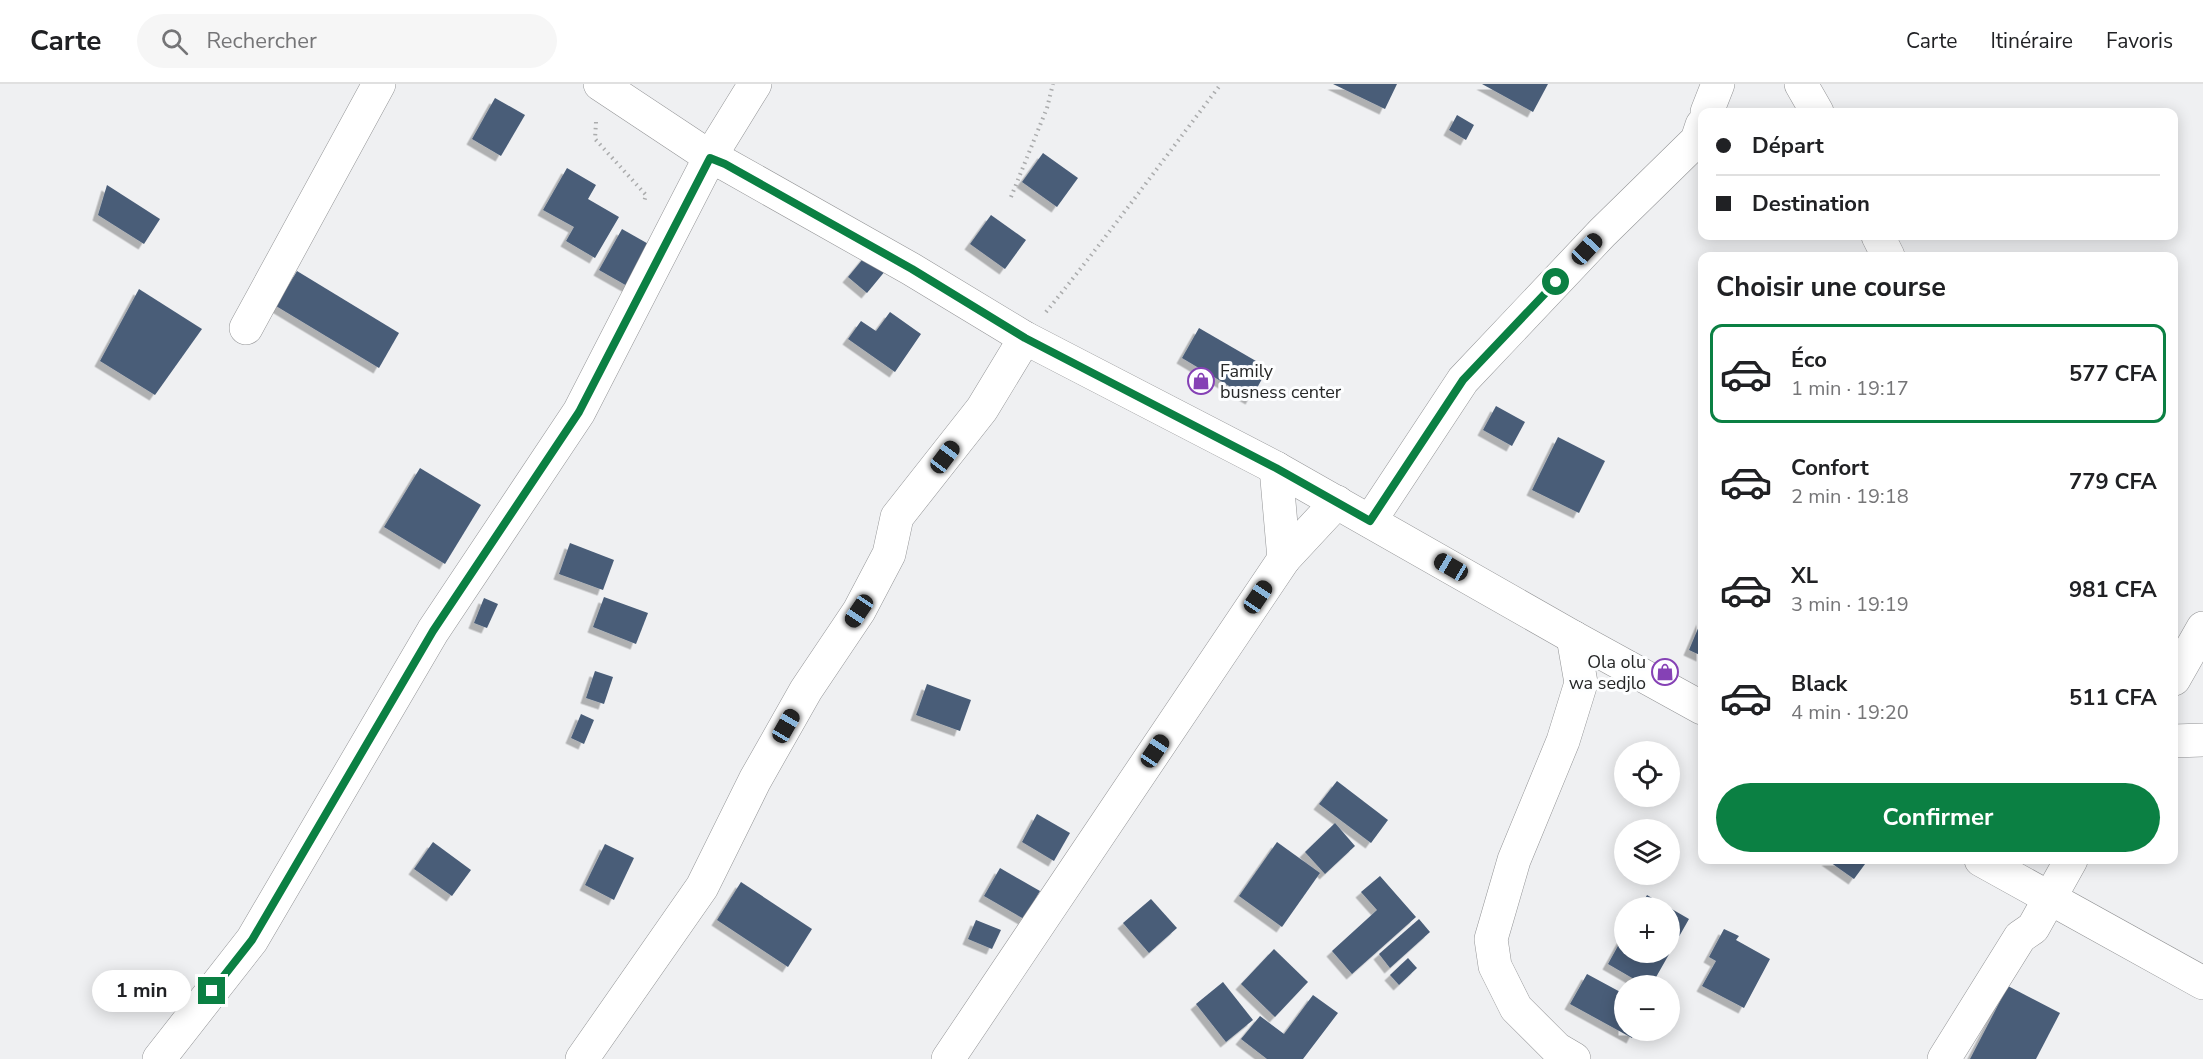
<!DOCTYPE html>
<html lang="fr">
<head>
<meta charset="utf-8">
<style>
  body { margin:0; font-family:"Nunito Sans",sans-serif; background:#f6f6f6; color:#202124; height:100vh; display:flex; flex-direction:column; font-size:22px; white-space:nowrap }
  * { box-sizing:border-box; margin:0 }
  p { font-size:20px; color:#757577 }
  .icon { flex:none; width:33px; height:33px; fill:none; stroke:currentColor; stroke-width:2; stroke-linecap:round; stroke-linejoin:round }
  .map { position:relative; flex:1; overflow:hidden }
  .sheet { position:absolute; left:1698px; top:168px; width:480px; height:612px; display:flex; flex-direction:column; background:#fff; border-radius:12px; box-shadow:0 3px 15px #0003 }
  .sheet>* { flex:none }
  .guide { position:absolute; left:1698px; top:24px; width:480px; height:132px; border-radius:12px; box-shadow:0 3px 15px #0003; display:grid; align-content:center; height:132px; padding:0 18px; background:#fff }
  .tools { position:absolute; left:1614px; top:657px; display:grid; gap:12px }
  .tools a { display:grid; place-items:center; width:66px; height:66px; border-radius:50%; background:#fff; box-shadow:0 3px 15px #0003; font-size:30px }
  .end { position:absolute; width:27px; height:27px; margin:-14px; border:8px solid #0b8043; background:#fff; box-shadow:0 0 0 3px #fff }
  .from { border-radius:50% }
  .bubble { position:absolute; height:42px; border-radius:21px; background:#fff; box-shadow:0 3px 15px #0003; font-size:20px; font-weight:700; line-height:42px; text-align:center }
  .car { position:absolute; width:18px; height:36px; margin:-18px -9px; border-radius:8px; box-shadow:0 0 4px 2px #0007; background:linear-gradient(#222 24%,#8ab4d8 0 40%,#222 0 76%,#8ab4d8 0 86%,#222 0) }
  .guide b { display:flex; align-items:center; gap:21px; height:57px; font-size:22px }
  .guide b+b { border-top:2px solid #e0e0e0 }
  .guide i { width:15px; height:15px; background:#202124 }
  ul { padding:0; list-style:none }
  li { display:flex; align-items:center; gap:18px; height:99px; margin:0 12px 9px; padding:0 6px; border:3px solid transparent; border-radius:12px }
  li div { flex:1 }
  li b { display:block; font-size:22px }
  li em { font-style:normal; font-weight:700 }
  li.selected { border-color:#0b8043 }
  li>.icon { width:54px; height:54px; stroke-width:1.5 }
  h2 { padding:0 18px; font-size:27px; line-height:72px }
  .primary-button { display:flex; gap:12px; margin-top:auto; padding:12px 18px }
  .primary-button a { flex:1; height:69px; border-radius:36px; background:#0b8043; color:#fff; font-size:24px; font-weight:700; line-height:69px; text-align:center }
  header { display:flex; align-items:center; gap:36px; box-sizing:border-box; height:84px; padding:0 30px; background:#fff; border-bottom:2px solid #e0e0e0 }
  header strong { font-size:28px }
  nav { display:flex; gap:33px; margin-inline-start:auto; font-size:21px }
  .search { width:420px; height:54px; background:#f6f6f6; display:flex; align-items:center; gap:15px; box-sizing:border-box; padding:0 21px; border-radius:33px; color:#757577; font-size:22px }
  .map>svg:first-child { display:block }
  .building { fill:#495d78; filter:url(#shadow) }
  .lines { fill:none; stroke-linecap:round; stroke-linejoin:round }
  .minor-casing { stroke:#939496; stroke-width:34 }
  .path { stroke:#abacad; stroke-width:4; stroke-dasharray:1.5 4.5; stroke-linecap:butt }
  .minor { stroke:#fff; stroke-width:33 }
  .route { stroke:#0b8043; stroke-width:8 }
  .labels { text-anchor:middle; stroke-width:6; stroke-linejoin:round; paint-order:stroke }
  .poi-label { font-size:18px; fill:#262727; stroke:#fdfeff; text-anchor:start }
</style>
</head>
<body>
<header>
<strong>Carte</strong>
<div class="search"><svg class="icon" aria-label="search" viewBox="0 0 24 24"><circle cx="10" cy="10" r="6"/><path d="M15 15l6 6"/></svg>Rechercher</div>
<nav><a>Carte</a><a>Itinéraire</a><a>Favoris</a></nav>
</header>
<div class="map">
<svg width="2203" height="975" viewBox="0 0 2203 975">
  <defs>
    <filter id="shadow"><feDropShadow dx="-5.5" dy="5.5" stdDeviation="0" flood-color="#0004"/></filter>
  </defs>
  <rect width="100%" height="100%" fill="#eff0f2"/>
  <g class="building">
    <path d="M1333 0H1397L1385 25Z"/>
    <path d="M1482 0H1548L1533 28Z"/>
    <path d="M495 14 525 31 501 72 472 55Z"/>
    <path d="M1457 31 1474 41 1466 56 1449 46Z"/>
    <path d="M1043 69 1078 94 1057 123 1022 98Z"/>
    <path d="M567 84 596 101 588 115 619 133 595 174 566 157 574 143 543 126Z"/>
    <path d="M107 101 160 135 144 160 98 131Z"/>
    <path d="M991 131 1026 156 1005 185 970 160Z"/>
    <path d="M622 145 652 162 629 203 599 186Z"/>
    <path d="M867 170 886 186 867 209 848 193Z"/>
    <path d="M297 187 399 249 379 284 276 222Z"/>
    <path d="M139 205 202 245 155 311 100 277Z"/>
    <path d="M890 228 921 250 895 288 848 255 861 237 876 247Z"/>
    <path d="M1199 244 1268 284 1251 315 1182 274Z"/>
    <path d="M1496 322 1525 338 1512 362 1483 346Z"/>
    <path d="M1558 353 1605 377 1579 429 1532 406Z"/>
    <path d="M420 384 481 421 445 480 384 443Z"/>
    <path d="M570 459 614 476 603 506 559 490Z"/>
    <path d="M604 513 648 529 636 560 593 543Z"/>
    <path d="M484 514 498 520 487 544 474 539Z"/>
    <path d="M1702 535V572L1689 566Z"/>
    <path d="M595 587 613 593 604 620 586 614Z"/>
    <path d="M927 600 971 616 960 647 916 631Z"/>
    <path d="M581 630 594 636 584 660 571 654Z"/>
    <path d="M1337 697 1388 736 1371 759 1319 720Z"/>
    <path d="M1037 730 1070 749 1054 777 1022 758Z"/>
    <path d="M1335 739 1355 762 1325 790 1305 768Z"/>
    <path d="M433 758 471 786 452 812 414 785Z"/>
    <path d="M1277 758 1320 789 1282 843 1239 812Z"/>
    <path d="M605 760 634 774 614 816 585 801Z"/>
    <path d="M1827 776H1868L1854 795Z"/>
    <path d="M1000 784 1040 807 1024 835 984 812Z"/>
    <path d="M1380 792 1416 833 1352 890 1332 867 1377 826 1361 808Z"/>
    <path d="M741 798 812 845 788 883 717 836Z"/>
    <path d="M1647 811 1669 824H1640Z"/>
    <path d="M1151 815 1177 844 1149 869 1123 839Z"/>
    <path d="M1670 824 1689 835 1651 902H1646L1608 880 1624 851V868H1670Z"/>
    <path d="M1419 835 1430 848 1390 884 1379 870Z"/>
    <path d="M976 836 1001 846 992 865 968 855Z"/>
    <path d="M1724 845 1739 852 1736 856 1770 875 1744 924 1702 902 1716 877 1709 873Z"/>
    <path d="M1274 865 1308 898 1275 933 1241 900Z"/>
    <path d="M1408 874 1417 884 1399 901 1390 891Z"/>
    <path d="M1587 890 1624 910V946H1636L1632 954 1570 920Z"/>
    <path d="M1223 898 1253 936 1226 958 1196 920Z"/>
    <path d="M2008 902 2060 929 2036 975H1970Z"/>
    <path d="M1313 911 1338 929 1303 975H1267L1241 955 1260 932 1284 950Z"/>
  </g>
  <g class="lines">
    <defs>
      <g id="minor">
        <path d="M600 0 710 73 725 80 911 185 1025 254 1276 384 1573 553 1702 624"/>
        <path d="M1801 0 1817 28"/>
        <path d="M1707 28 1718 0"/>
        <path d="M1878 152 1888 172"/>
        <path d="M246 244 379 0"/>
        <path d="M1370 437 1463 296 1602 149 1697 56 1702 41"/>
        <path d="M1284 475 1337 418"/>
        <path d="M1573 553 1581 599 1563 657 1514 776 1491 855 1495 882 1516 924 1557 965 1574 975"/>
        <path d="M2174 595 2203 544"/>
        <path d="M2174 657 2203 656"/>
        <path d="M1981 776 2203 899"/>
        <path d="M159 975 252 856 433 547 579 328 710 73 755 0"/>
        <path d="M582 975 702 803 755 696 806 606 859 527 889 470 897 433 982 325 1025 254"/>
        <path d="M948 975 1284 475 1276 384"/>
        <path d="M1944 975 2020 853 2033 844 2071 776"/>
      </g>
    </defs>
    <use href="#minor" class="minor-casing"/>
    <g class="path">
      <path d="M596 38 595 55 646 111 644 118"/>
      <path d="M1011 113 1047 24 1053 0"/>
      <path d="M1046 228C1107 153 1163 76 1221 0"/>
    </g>
    <use href="#minor" class="minor"/>
  </g>
  <g class="lines">
    <path class="route" d="M212 907 252 856 433 547 579 328 710 74 725 80 912 185 1025 254 1276 384 1370 437 1463 296 1556 198"/>
  </g>
  <defs>
    <symbol id="shop-ring" viewBox="-11 -11 22 22"><circle r="9.5" fill="#fdfeff" stroke="#8541b5" stroke-width="1.5"/><path d="M-5-2.5h2.3a2.7 3.5 0 0 1 5.4 0H5L5.5 6h-11ZM-1.5-2.5h3a1.5 2.3 0 0 0-3 0Z" fill="#8541b5"/></symbol>
  </defs>
  <g fill-rule="evenodd">
    <use href="#shop-ring" x="1186" y="282" width="30" height="30"/>
    <use href="#shop-ring" x="1650" y="573" width="30" height="30"/>
  </g>
  <g class="labels">
    <g class="poi-label">
      <text x="1220" y="293">Family<tspan x="1220" dy="21">busness center</tspan></text>
      <text x="1646" y="584" text-anchor="end">Ola olu<tspan x="1646" dy="21">wa sedjlo</tspan></text>
    </g>
  </g>
</svg>
<div class="tools">
<a><svg class="icon" aria-label="locate" viewBox="0 0 24 24"><circle cx="12" cy="12" r="6"/><path d="M12 2v4M12 18v4M2 12h4M18 12h4"/></svg></a>
<a><svg class="icon" aria-label="layers" viewBox="0 0 24 24"><path d="M12 4l9 5-9 5-9-5zM3 14l9 5 9-5"/></svg></a>
<a>+</a>
<a>−</a>
</div>
<i class="end from" style="left:1556px;top:198px"></i>
<i class="end" style="left:212px;top:907px"></i>
<div class="bubble" style="left:92px;top:886px;width:99px">1 min</div>
<i class="car" style="left:1587px;top:165px;rotate:43deg"></i>
<i class="car" style="left:945px;top:373px;rotate:37deg"></i>
<i class="car" style="left:1451px;top:483px;rotate:300deg"></i>
<i class="car" style="left:1258px;top:513px;rotate:34deg"></i>
<i class="car" style="left:859px;top:527px;rotate:214deg"></i>
<i class="car" style="left:786px;top:642px;rotate:30deg"></i>
<i class="car" style="left:1155px;top:667px;rotate:34deg"></i>
<div class="guide">
<b><i class="from"></i>Départ</b>
<b><i></i>Destination</b>
</div>
<section class="sheet">
<h2>Choisir une course</h2>
<ul>
<li class="selected"><svg class="icon" aria-label="car" viewBox="0 0 24 24"><path d="M5 17H2v-5l4-1 3-4h7l3 4 3 1v5h-3M9 17h6M6 11h13"/><circle cx="7" cy="17" r="2"/><circle cx="17" cy="17" r="2"/></svg><div><b>Éco</b><p>1 min · 19:17</p></div><em>577 CFA</em></li>
<li><svg class="icon" aria-label="car" viewBox="0 0 24 24"><path d="M5 17H2v-5l4-1 3-4h7l3 4 3 1v5h-3M9 17h6M6 11h13"/><circle cx="7" cy="17" r="2"/><circle cx="17" cy="17" r="2"/></svg><div><b>Confort</b><p>2 min · 19:18</p></div><em>779 CFA</em></li>
<li><svg class="icon" aria-label="car" viewBox="0 0 24 24"><path d="M5 17H2v-5l4-1 3-4h7l3 4 3 1v5h-3M9 17h6M6 11h13"/><circle cx="7" cy="17" r="2"/><circle cx="17" cy="17" r="2"/></svg><div><b>XL</b><p>3 min · 19:19</p></div><em>981 CFA</em></li>
<li><svg class="icon" aria-label="car" viewBox="0 0 24 24"><path d="M5 17H2v-5l4-1 3-4h7l3 4 3 1v5h-3M9 17h6M6 11h13"/><circle cx="7" cy="17" r="2"/><circle cx="17" cy="17" r="2"/></svg><div><b>Black</b><p>4 min · 19:20</p></div><em>511 CFA</em></li>
</ul>
<div class="primary-button"><a>Confirmer</a></div>
</section>
</div>
</body>
</html>
